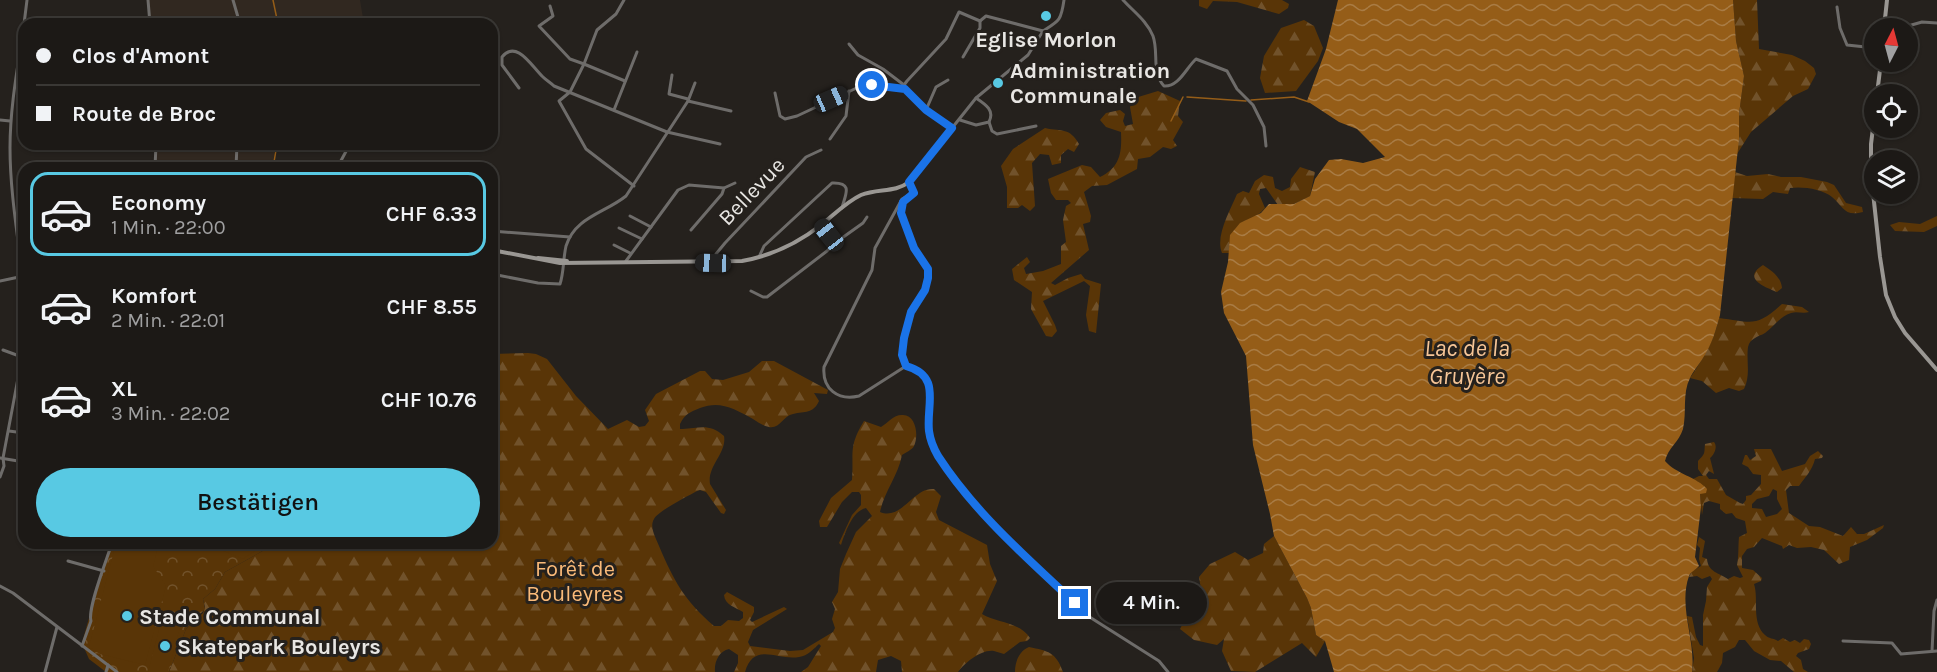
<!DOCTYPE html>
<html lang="de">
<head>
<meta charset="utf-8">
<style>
  body { margin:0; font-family:Karla,sans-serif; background:#292623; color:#f1f3f6; height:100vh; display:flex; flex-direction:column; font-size:22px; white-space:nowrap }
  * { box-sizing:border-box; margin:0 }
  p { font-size:20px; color:#a0a0a1 }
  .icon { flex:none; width:33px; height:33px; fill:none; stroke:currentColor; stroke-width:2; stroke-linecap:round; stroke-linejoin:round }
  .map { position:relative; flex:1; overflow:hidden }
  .sheet { position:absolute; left:18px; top:162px; width:480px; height:387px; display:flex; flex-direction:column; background:#1c1916; border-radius:18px; box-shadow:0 2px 4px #0004,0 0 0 2px #3a3835 }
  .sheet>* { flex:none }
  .banner { position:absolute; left:18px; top:18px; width:480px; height:132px; border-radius:18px; box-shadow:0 2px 4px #0004,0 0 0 2px #3a3835; display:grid; align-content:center; height:132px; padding:0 18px; background:#1c1916 }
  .needle { width:39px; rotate:6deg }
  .tools { position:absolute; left:1864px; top:18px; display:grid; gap:12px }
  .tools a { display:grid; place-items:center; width:54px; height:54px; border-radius:50%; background:#1c1916; box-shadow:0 2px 4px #0004,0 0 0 2px #3a3835; font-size:30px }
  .end { position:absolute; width:27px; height:27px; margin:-14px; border:8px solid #1a73e8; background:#fff; box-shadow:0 0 0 3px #fff }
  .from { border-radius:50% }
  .bubble { position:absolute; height:42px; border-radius:21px; background:#1c1916; box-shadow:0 2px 4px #0004,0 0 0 2px #3a3835; font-size:20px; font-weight:600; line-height:42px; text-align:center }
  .car { position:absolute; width:18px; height:36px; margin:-18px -9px; border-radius:8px; box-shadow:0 0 4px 2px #0007; background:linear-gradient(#222 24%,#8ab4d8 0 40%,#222 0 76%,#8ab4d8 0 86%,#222 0) }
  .banner b { display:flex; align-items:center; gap:21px; height:57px; font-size:22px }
  .banner b+b { border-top:2px solid #3a3835 }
  .banner i { width:15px; height:15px; background:#f1f3f6 }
  ul { padding:10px 0 0; list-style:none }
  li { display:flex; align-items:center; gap:18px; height:84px; margin:0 12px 9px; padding:0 6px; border:3px solid transparent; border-radius:18px }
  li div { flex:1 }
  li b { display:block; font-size:22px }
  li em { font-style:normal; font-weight:600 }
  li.current { border-color:#58c9e3 }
  li>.icon { width:54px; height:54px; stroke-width:1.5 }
  .action { display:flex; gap:12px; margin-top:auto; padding:12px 18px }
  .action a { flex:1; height:69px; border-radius:36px; background:#58c9e3; color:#111; font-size:24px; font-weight:600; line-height:69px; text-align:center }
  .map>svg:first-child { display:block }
  .built { fill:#312820 }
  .forest { fill:url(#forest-firs); fill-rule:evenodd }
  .park { fill:url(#park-crowns) }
  .pitch { fill:#593507 }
  .water { fill:url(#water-waves) }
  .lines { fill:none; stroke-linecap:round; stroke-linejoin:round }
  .stream { stroke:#955d18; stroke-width:1.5 }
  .street { stroke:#6e6c6a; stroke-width:3 }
  .secondary { stroke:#9a9793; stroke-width:4 }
  .route { stroke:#1a73e8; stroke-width:8 }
  .poi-dot { fill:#58c9e3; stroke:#25211d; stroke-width:2 }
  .labels { text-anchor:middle; stroke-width:6; stroke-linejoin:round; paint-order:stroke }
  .poi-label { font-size:22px; font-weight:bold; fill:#e8e6e3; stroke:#25211d; text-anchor:start }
  .street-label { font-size:22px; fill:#e8e6e3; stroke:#25211d }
  .park-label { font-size:22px; fill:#faba79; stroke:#25211d }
  .water-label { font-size:24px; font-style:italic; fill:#f6c596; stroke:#25211d }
</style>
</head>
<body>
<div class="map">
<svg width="1937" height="672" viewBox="0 0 1937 672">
  <defs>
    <pattern id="forest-firs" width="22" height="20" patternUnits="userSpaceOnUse" patternTransform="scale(1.5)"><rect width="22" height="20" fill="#593507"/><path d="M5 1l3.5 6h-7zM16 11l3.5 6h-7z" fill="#71522b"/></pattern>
    <pattern id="park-crowns" width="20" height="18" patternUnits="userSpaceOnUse" patternTransform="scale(1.5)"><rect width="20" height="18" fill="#593507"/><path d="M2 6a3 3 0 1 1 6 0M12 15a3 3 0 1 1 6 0" fill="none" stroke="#71522b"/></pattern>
    <pattern id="water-waves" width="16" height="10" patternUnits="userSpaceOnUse" patternTransform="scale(1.5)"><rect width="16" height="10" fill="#955d18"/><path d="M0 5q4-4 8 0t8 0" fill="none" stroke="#a97c45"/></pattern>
  </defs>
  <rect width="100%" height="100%" fill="#25211d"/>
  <g class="built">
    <path d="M148 0H360L364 24H150Z"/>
    <path d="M156 144H275L273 168H155Z"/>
  </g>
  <g class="forest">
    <path d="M1199 0H1282L1289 4 1288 8 1279 14 1237 2 1213 1 1207 9 1199 6Z"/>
    <path d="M1733 0H1757L1759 49 1792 55 1805 61 1814 68 1816 74 1808 89 1793 96 1751 132 1737 154 1739 114 1744 76 1736 41Z"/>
    <path d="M1304 20 1314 26 1323 48 1318 61 1296 91 1265 93 1260 78 1264 56 1281 28Z"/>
    <path d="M1158 91 1180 101 1178 116 1183 122 1173 140 1177 146 1171 149 1163 147 1150 157 1138 159 1137 169 1107 185 1092 186 1084 192 1091 216 1090 222 1083 224 1089 250 1051 283 1055 285 1068 278 1081 274 1085 279 1101 284 1096 333 1089 331 1086 315 1090 286 1084 281 1043 301 1055 325 1057 331 1052 337 1046 336 1031 309 1032 292 1014 280 1012 269 1027 257 1030 262 1024 268 1026 274 1043 271 1061 264V246L1066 242 1063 220 1066 206 1071 203 1068 200H1056L1051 193 1048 179 1082 165 1091 167 1100 177C1120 167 1122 153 1121 132L1106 127 1100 120 1106 113 1120 110 1125 114 1123 121 1125 126 1133 124 1130 107 1135 98Z"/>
    <path d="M1045 128C1063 132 1069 127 1079 144L1074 152 1068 149 1061 155V163L1052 165 1049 155 1040 154 1032 163 1035 206 1030 211 1022 205 1018 208H1007V187L1001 166 1013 149Z"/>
    <path d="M1300 167 1315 172 1310 196 1294 204 1278 205 1266 188 1260 189 1259 194 1265 208C1246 229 1233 214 1229 253H1222C1215 236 1230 211 1237 194L1243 191 1249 193 1255 181 1264 175 1273 177 1275 188 1282 191 1290 187 1291 179Z"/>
    <path d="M1735 172 1747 176 1768 174 1781 177H1801L1827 182 1834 185 1846 203 1862 207 1863 212C1844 217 1844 207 1832 197 1823 189 1802 186 1790 188L1788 194 1773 192 1763 199 1732 198Z"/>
    <path d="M1937 216V226L1924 232 1895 231 1890 225 1899 222 1920 224Z"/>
    <path d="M1763 265C1772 271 1781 277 1782 288L1777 292C1766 287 1741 279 1763 265Z"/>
    <path d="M1782 304 1802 307 1809 312C1803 314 1797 311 1791 313 1779 317 1775 326 1765 333 1758 337 1750 338 1748 347 1746 361 1751 375 1744 389L1739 391 1729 388 1716 393 1702 381 1690 378C1703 359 1714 341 1719 318 1752 322 1756 328 1782 304Z"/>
    <path d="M528 353 536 354 547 359 576 396 608 429 627 420 639 427 645 426 649 421 645 410 656 394 700 371H705L712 379 723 380 749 372 762 361H774L828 390 827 394 814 393 819 401C813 414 805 411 793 414 783 416 780 429 769 427 763 426 758 422 753 419 735 409 720 400 700 408 690 412 685 414 680 424V429H683C699 428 710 423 724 436 727 453 707 466 710 484L726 510 724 514 721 513 706 492 700 490 697 491C688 496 658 511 654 519 649 527 656 538 659 546 674 581 684 600 714 626H721L728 620 739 621 743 618V612C735 607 725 605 724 595L727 592 754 607V612L750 620 752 622 784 607 787 609 753 630 748 642 750 646 790 651 803 650 833 632 835 628 832 619 835 609 832 602 838 592 840 569 846 554 856 532 872 516 866 508C852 511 845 533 841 545L839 543 852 515 861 505V495L859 492H852L842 502 827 527H820L819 521 831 498 852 480C854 453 848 447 864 421L881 427C888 423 893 415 902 415 916 414 919 436 914 446 912 450 906 452 902 455 898 476 884 492 880 512 902 521 913 487 934 489L941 496 936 512 939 520 987 545 990 564 997 581 982 614C997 623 1020 622 1030 638L1027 641 1020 642 1004 654C1001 653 997 652 994 651 981 649 965 663 958 672H902L901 661 891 656 878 660 876 672H801L808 667 821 646 819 644C813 649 808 656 799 657 778 661 754 641 745 672H734L738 663V655L729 649C719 651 714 662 715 672H169L186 629 203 613 205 607 203 599 215 589 225 572 277 543H492V354Z"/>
    <path d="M1714 442C1718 447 1714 455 1710 458L1714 474 1709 471 1706 475 1709 479H1717L1726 495 1740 503 1743 504 1746 500V496L1751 495 1761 484V475L1753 474 1748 467 1742 464 1745 455H1747L1750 460 1756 456 1754 449H1771L1782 471 1805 464 1810 456 1818 451 1823 456 1822 458 1815 459C1812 471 1805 477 1799 486H1790L1786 490 1789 513 1809 526 1820 527 1843 536 1851 527 1857 534H1864L1884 525 1883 528 1867 540 1850 547 1849 560 1839 564 1824 550 1811 547 1797 548 1789 545 1783 549 1782 546 1762 538 1754 547 1747 549 1742 556V568L1753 570 1762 578 1761 581 1754 584C1759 599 1751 622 1765 635 1769 639 1773 638 1778 641L1783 638 1790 642 1795 640 1800 643 1804 639 1809 640 1811 644 1809 649 1798 653 1796 656 1801 660 1803 669 1808 672H1794L1781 661 1770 660 1754 651 1745 640H1739L1735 647 1723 653 1722 663 1717 672H1692L1694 658 1687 616 1692 617 1696 637 1700 645 1703 646V615L1706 601 1707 587 1712 579 1710 576 1702 579 1697 576 1689 577 1692 571 1701 566 1699 559 1700 548 1697 545 1699 537 1705 541 1702 557 1707 559C1708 572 1719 573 1728 579L1734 576 1740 578 1743 577 1737 565C1739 555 1738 548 1739 537L1747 533 1745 521 1736 518 1732 513 1726 514 1720 509V504L1709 501 1704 503 1702 515 1700 494 1702 492 1700 483 1693 479 1699 476H1703L1698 469V461C1706 453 1704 453 1705 444ZM1773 489 1777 491V499L1782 509 1777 514 1766 517 1762 509 1752 508V504L1757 499 1769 496Z"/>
    <path d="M1274 536 1307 598 1311 608 1316 635 1325 641 1316 657 1302 643 1255 672 1231 671 1222 651 1224 639 1217 645 1194 640 1180 629 1201 589 1199 577 1210 564 1235 552 1248 560 1263 553 1264 544Z"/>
    <path d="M1029 647C1048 651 1056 652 1063 672H1015C1015 662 1019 651 1029 647Z"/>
  </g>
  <path class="park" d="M110 543H277L225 572 215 589 203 599 205 609 186 629 169 672H106L89 659 82 643Z"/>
  <g class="pitch">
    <path d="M116 543H159L153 566 166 586 145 665 100 654 89 647Z"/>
    <path d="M214 543H264L263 545 243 559 214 547Z"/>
    <path d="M163 614 182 620 168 672H148Z"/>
  </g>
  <path class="water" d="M1338 0H1733L1736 41 1744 76 1739 114V139L1720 315C1716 330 1712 344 1703 358 1699 365 1693 371 1690 378 1682 394 1687 412 1683 429 1679 442 1668 448 1665 461 1676 474 1697 477 1707 489L1706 493 1700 494 1701 507 1695 557 1699 566C1696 570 1691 571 1689 576 1678 607 1696 640 1692 672H1334L1325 641 1316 635 1311 608 1307 598 1274 536 1270 514 1253 445 1246 356 1224 313 1221 292 1228 262 1230 235 1240 223 1261 213 1269 204H1294L1310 196 1315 179 1329 160 1341 159 1363 163 1385 157 1357 129 1339 122 1307 101 1326 49Z"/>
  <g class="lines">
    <g class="stream">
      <path d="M273 0 278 24"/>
      <path d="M1187 97 1246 101"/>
      <path d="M1251 100 1294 97 1309 102"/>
      <path d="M1171 121 1183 97"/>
      <path d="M273 168 277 144"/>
    </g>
    <g class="street">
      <path d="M148 0 150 24"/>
      <path d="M233 0 240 24"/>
      <path d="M624 0 616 14 597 30 584 64 625 81"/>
      <path d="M1123 0C1134 12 1147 21 1153 36 1159 53 1151 72 1164 86 1179 87 1186 68 1196 59L1227 71 1237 89 1253 105 1264 127 1266 146"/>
      <path d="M550 6 553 16 539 26 570 59 584 64 570 92 559 101 586 149 634 186"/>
      <path d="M1837 7 1840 28 1847 45 1875 48"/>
      <path d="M24 24 27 0"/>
      <path d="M1901 28 1922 22 1937 23"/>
      <path d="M1043 31 1028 55 976 98 909 182 913 189 909 195 902 199 875 248 872 270 824 367C822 389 838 401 859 396L906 366 916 368 927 379 930 389 929 429 938 455 986 519 1088 616 1159 661 1168 672"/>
      <path d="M1043 31C1059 21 1061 21 1064 0"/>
      <path d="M849 44 858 55 883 69 904 85"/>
      <path d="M963 57 980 28V21"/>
      <path d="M672 75 669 94 688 99"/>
      <path d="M519 88 502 65V57C517 39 532 67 543 77 546 80 551 83 554 86L667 132 720 144"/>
      <path d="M905 89 904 85 907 81 946 39 959 12 980 21 986 16 1043 31"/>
      <path d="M775 93 780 116 785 119 797 116 863 85H872L905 89 926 110 952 128"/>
      <path d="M688 101 731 111"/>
      <path d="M614 110 637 52"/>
      <path d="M926 110 936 87 948 80"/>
      <path d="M0 120 10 121"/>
      <path d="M960 120 976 125 989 122C995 110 985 104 976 98"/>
      <path d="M989 122 992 131 997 134 1036 126"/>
      <path d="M830 139 846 116 849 91"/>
      <path d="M155 168 156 144"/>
      <path d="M236 168 237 144"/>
      <path d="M337 168 350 144"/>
      <path d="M724 188 735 183"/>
      <path d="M630 216 651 227"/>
      <path d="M16 217 24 215"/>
      <path d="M619 228 642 239"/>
      <path d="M492 231 570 237"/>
      <path d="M835 243 863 223 867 217"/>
      <path d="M614 245 630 253"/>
      <path d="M759 257 764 246 832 183C855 182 844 197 842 208"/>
      <path d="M626 261 678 190 689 185 724 188 722 194 691 230"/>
      <path d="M714 261 716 254 725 243 806 157 821 150"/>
      <path d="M22 272C17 231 10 189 10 148 10 106 18 66 24 25"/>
      <path d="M24 272H20L19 276 20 279H24"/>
      <path d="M492 274 538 283 560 284C564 272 563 259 566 246 575 217 605 213 626 196L688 101 695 83"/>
      <path d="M0 281 19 277"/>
      <path d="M751 291 763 297H767L827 251 835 243 821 225"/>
      <path d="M906 366C899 350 904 327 911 311 917 300 927 291 929 278 930 266 920 259 915 249 908 236 900 219 902 205L912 196 913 189"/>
      <path d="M9 431 24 433"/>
      <path d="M0 458 24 462"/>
      <path d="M0 477 4 466 3 458 22 357 3 350"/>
      <path d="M68 561 104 571"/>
      <path d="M0 586 13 593 117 672"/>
      <path d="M1843 641 1892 643 1901 654 1937 651"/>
      <path d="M82 646 91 621C87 609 107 559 112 543"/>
      <path d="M1932 651 1934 611 1937 600"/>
      <path d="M45 672 57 627"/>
      <path d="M106 672 108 665"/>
    </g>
    <g class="secondary">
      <path d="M1884 28 1887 0"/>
      <path d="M1877 94 1881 62"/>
      <path d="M1875 112 1871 144V174L1880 257 1886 295 1895 317 1905 333 1937 370"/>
      <path d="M492 250 560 263 742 261C770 256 798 243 821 225 834 215 846 202 861 195 878 188 895 193 909 182"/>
      <path d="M538 258 567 261"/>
    </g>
  </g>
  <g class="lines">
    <path class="route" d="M872 85 905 89 926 110 952 128 909 182 914 193 903 202 901 213 914 248 928 269V278L925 290 911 312 904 338 902 355 906 366C942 376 926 404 929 431 930 439 934 449 938 456 975 513 1026 557 1075 603"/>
  </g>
  <g class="poi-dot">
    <circle cx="1046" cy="16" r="6"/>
    <circle cx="998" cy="83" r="6"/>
    <circle cx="127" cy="616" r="6"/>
    <circle cx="165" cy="646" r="6"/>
  </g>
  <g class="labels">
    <g class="poi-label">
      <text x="1046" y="47" text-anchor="middle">Eglise Morlon</text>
      <text x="1010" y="78">Administration<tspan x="1010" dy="25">Communale</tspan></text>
      <text x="139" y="624">Stade Communal</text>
      <text x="177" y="654">Skatepark Bouleyrs</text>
    </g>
    <g class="street-label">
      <text transform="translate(751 191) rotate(-46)" y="8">Bellevue</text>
    </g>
    <g class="park-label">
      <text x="575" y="576">Forêt de<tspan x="575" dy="25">Bouleyres</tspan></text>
    </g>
    <g class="water-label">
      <text x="1467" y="356">Lac de la<tspan x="1467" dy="28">Gruyère</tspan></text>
    </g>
  </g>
</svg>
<div class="tools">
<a><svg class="needle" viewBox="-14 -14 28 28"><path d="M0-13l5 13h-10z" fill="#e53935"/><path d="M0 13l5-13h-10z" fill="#a0a0a1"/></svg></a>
<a><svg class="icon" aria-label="locate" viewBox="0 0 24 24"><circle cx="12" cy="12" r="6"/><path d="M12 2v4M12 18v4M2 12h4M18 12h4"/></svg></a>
<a><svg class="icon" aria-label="layers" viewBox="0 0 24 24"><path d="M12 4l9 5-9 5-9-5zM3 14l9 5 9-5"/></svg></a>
</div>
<i class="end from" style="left:872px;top:85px"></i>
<i class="end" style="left:1075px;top:603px"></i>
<div class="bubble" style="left:1096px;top:582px;width:111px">4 Min.</div>
<i class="car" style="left:831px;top:99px;rotate:66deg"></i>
<i class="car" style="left:829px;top:235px;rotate:322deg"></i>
<i class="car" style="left:713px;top:263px;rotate:272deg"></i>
<div class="banner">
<b><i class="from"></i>Clos d'Amont</b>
<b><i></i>Route de Broc</b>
</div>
<section class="sheet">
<ul>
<li class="current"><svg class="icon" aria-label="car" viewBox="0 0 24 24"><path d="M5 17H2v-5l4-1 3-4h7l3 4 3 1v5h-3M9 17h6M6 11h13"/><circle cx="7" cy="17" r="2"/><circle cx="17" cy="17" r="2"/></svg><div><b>Economy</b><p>1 Min. · 22:00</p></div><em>CHF 6.33</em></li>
<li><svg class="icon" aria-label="car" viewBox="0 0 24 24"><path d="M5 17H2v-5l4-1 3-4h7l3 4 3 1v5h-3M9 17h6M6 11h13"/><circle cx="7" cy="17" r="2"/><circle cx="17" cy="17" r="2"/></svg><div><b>Komfort</b><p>2 Min. · 22:01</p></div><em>CHF 8.55</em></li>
<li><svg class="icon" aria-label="car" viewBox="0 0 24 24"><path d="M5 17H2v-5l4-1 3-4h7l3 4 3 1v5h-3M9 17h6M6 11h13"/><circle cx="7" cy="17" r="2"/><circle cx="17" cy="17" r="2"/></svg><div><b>XL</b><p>3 Min. · 22:02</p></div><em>CHF 10.76</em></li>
</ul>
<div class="action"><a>Bestätigen</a></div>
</section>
</div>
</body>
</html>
